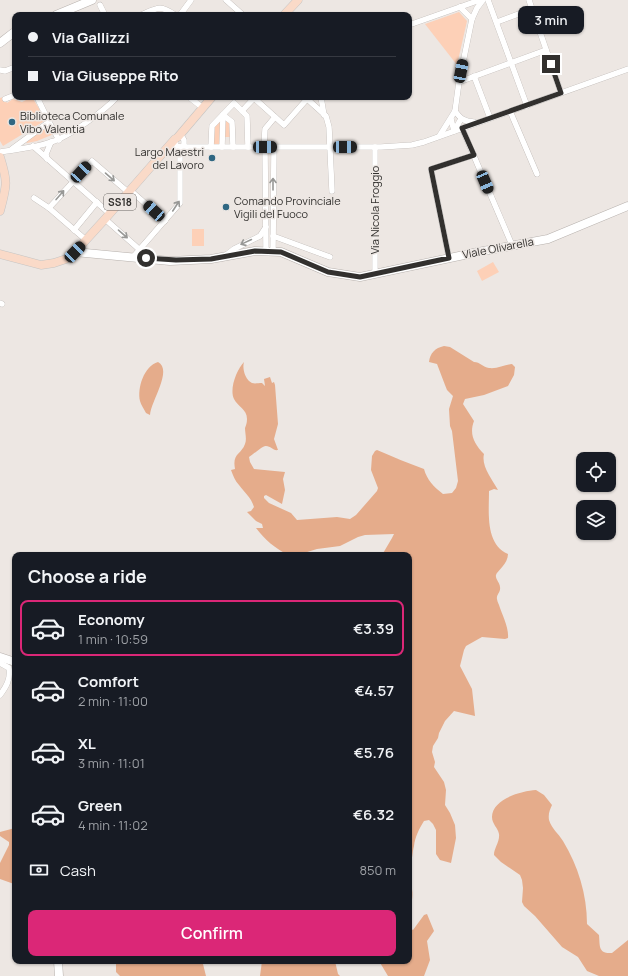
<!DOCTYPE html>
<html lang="en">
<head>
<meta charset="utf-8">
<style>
  body { margin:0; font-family:Manrope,sans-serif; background:#20242c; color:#f1f3f6; height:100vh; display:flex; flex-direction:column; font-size:15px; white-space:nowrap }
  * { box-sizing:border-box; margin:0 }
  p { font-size:13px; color:#9ea1a6 }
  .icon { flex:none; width:22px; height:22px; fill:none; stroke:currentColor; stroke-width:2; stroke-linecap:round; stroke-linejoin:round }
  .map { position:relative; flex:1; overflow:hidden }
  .drawer { position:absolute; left:12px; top:552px; width:400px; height:412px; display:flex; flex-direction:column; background:#171b24; border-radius:8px; box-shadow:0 1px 3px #0004 }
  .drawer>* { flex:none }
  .hud { position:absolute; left:12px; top:12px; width:400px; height:88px; border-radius:8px; box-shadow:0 1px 3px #0004; display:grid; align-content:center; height:88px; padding:0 16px; background:#171b24 }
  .fabs { position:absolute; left:576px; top:452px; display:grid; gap:8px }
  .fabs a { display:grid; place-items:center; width:40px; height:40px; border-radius:8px; background:#171b24; box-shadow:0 1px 3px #0004; font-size:20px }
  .end { position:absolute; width:18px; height:18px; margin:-9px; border:5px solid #32302e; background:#fff; box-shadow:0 0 0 2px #fff }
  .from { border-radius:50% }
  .bubble { position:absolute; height:28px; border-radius:8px; background:#171b24; box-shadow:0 1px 3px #0004; font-size:13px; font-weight:600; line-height:28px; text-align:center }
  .car { position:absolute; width:12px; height:24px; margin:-12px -6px; border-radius:5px; box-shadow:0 0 3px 1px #0007; background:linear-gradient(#222 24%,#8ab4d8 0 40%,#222 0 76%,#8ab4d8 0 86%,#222 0) }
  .hud b { display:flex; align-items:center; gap:14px; height:38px; font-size:15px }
  .hud b+b { border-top:1px solid #363941 }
  .hud i { width:10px; height:10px; background:#f1f3f6 }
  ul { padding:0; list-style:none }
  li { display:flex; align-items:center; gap:12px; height:56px; margin:0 8px 6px; padding:0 8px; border:2px solid transparent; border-radius:8px }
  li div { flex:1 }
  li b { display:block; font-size:15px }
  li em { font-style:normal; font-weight:600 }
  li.active { border-color:#db2777 }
  li>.icon { width:36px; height:36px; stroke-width:1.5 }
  h2 { padding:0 16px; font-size:18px; line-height:48px }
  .pay { display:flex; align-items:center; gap:10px; height:44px; padding:0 16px; font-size:15px }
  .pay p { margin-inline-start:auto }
  .action { display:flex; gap:8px; margin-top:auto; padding:8px 16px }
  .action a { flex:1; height:46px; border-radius:8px; background:#db2777; color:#fff; font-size:16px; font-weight:600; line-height:46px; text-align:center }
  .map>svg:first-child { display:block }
  .green { fill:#fdd0b7 }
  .forest { fill:#e5ac8b }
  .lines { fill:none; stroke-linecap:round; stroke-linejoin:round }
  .street-casing { stroke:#b7b1ad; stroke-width:6 }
  .secondary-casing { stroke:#b7b1ad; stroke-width:9 }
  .primary-casing { stroke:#c6c5c4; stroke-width:9 }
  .street { stroke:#fff; stroke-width:5.5 }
  .secondary { stroke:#fff; stroke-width:8 }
  .primary { stroke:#fadac8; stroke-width:8 }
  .oneway { stroke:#989896 }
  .route { stroke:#32302e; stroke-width:5 }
  .poi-dot { fill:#306782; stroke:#ede7e3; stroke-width:1.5 }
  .labels { text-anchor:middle; stroke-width:3; stroke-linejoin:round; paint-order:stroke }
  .shield { fill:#ede7e3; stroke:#6a6764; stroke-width:1 }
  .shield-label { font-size:10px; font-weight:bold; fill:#32302e }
  .poi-label { font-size:11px; fill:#32302e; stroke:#ede7e3; text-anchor:start }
  .street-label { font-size:11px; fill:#32302e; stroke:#ede7e3 }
</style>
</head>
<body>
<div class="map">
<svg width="628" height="976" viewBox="0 0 628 976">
  <rect width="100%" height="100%" fill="#ede7e3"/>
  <g class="green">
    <path d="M459 12 467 21 457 65 425 24Z"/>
    <path d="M3 97 7 103 13 99 22 102 32 97 46 120 3 146 0 141V98Z"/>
    <path d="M223 115 232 122V137H222V144H211L212 126Z"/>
    <path d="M49 125 54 134 37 141 27 143 25 141Z"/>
    <rect x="192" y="229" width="12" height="17"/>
    <path d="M493 262 499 272 482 281 477 271Z"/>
  </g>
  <g class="forest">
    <path d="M444 346 450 347 474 362C480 362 483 367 489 368 497 369 505 365 512 364L515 367 514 375 508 386 484 395 465 399 463 404 474 421C469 434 474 444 484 454 481 466 492 479 498 490L494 489 489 491C489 512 485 544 508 554 508 564 497 571 496 575 495 579 500 583 500 587 501 592 496 595 497 599 497 600 498 603 499 605 502 615 509 627 508 638L505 639 482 637 466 646 464 650 460 666 472 689 475 716 454 711 445 721 439 733 438 738 433 746 432 752 435 762 434 767 444 782 446 790 445 805 450 813 455 825 456 838 451 863 440 860 436 854V830L433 824 429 820 424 821C419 829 415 837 414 846 412 853 413 859 409 865V555H382L392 538 394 534 365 535 358 537 340 546 317 549 304 553H292L288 555C275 548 265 540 256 528H263L262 524 256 521 247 512 251 511 254 507C251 497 244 492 239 485 235 481 233 475 231 470L235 469C232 453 241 455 245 444 247 439 245 433 245 428 246 425 247 423 247 419 247 409 238 407 234 399 229 389 237 369 244 362 242 368 245 380 252 383 255 384 258 383 262 383L265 386 264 379 270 377 272 383 274 382 275 385 278 424 274 439 278 450C273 451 271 446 266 446 263 445 253 455 249 457L250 462 254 469 285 472 283 479 285 490 282 504 266 495 264 496V498L269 503 291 513 297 520 337 517 350 519 356 515 377 491 378 488 371 470 372 456 375 451 377 450C393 457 408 463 424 469 427 480 434 487 443 494L452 493 456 488 458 481 452 431 450 426 449 409 453 396 447 390 445 385 437 364 429 362C430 353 435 348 444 346Z"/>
    <path d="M158 362C173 370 151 401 150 415L146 413C144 409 141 405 140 401 137 388 144 366 158 362Z"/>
    <path d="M536 790 544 795 552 805C550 810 548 813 549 820 552 829 558 833 563 841 578 866 587 894 587 924L599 935C600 946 598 954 612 953L628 940V976H599L587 971 578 957 562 947 535 916 524 906 522 902 523 888 522 880 520 875 501 862 494 855C494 848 500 842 499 834 498 828 492 824 492 817 492 799 521 791 536 790Z"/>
    <path d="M15 828V884H14L0 879V863L9 845V842L0 836V832Z"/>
    <path d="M409 881C418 896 406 912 410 928L413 930 424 915 427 914 434 931 427 941 430 960 424 976H388L379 961H409Z"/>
    <path d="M118 961H205L203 964 206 976H120L116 972V963Z"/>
    <path d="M262 961H335L338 974 340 976H260Z"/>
  </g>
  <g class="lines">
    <defs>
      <g id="street">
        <path d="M226 0 243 15"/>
        <path d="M488 0 527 106"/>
        <path d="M529 0 561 93"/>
        <path d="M100 5 105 15"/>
        <path d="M460 7 472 19"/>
        <path d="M141 15C157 8 160 4 175 15"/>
        <path d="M180 15 191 0"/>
        <path d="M497 22 532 9"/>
        <path d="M409 25 480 0"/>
        <path d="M0 70 5 71 15 67"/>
        <path d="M474 76 490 118"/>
        <path d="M459 82 546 50"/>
        <path d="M189 97 203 108"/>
        <path d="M305 97 326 116 329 127 332 191"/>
        <path d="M321 97 324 115"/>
        <path d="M254 98 284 125 307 99"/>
        <path d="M5 99 15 95"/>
        <path d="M242 111 247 116 248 147"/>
        <path d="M455 111C460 118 464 122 474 122"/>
        <path d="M510 111 537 174"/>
        <path d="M223 115 232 122 233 147"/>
        <path d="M451 119 454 131 461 119"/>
        <path d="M49 122 59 140"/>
        <path d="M462 128 512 245"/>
        <path d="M440 135 455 111 459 82 472 19 477 8 483 0"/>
        <path d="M33 146 110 214"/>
        <path d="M181 147 184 145V140L182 137H178L175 139V144L177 146 180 147H381L412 145 424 142 628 69"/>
        <path d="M211 147 212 126 234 103 242 111 255 97"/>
        <path d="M222 147 223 115"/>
        <path d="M264 147 265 129 275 117"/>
        <path d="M265 147 266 251"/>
        <path d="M375 147V273"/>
        <path d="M12 149 49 122 37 97"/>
        <path d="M0 152C17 149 35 148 51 142 69 137 104 111 117 97"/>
        <path d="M47 159 46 154 51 142"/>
        <path d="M130 190 165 221"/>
        <path d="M34 198 49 208 86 240"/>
        <path d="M49 208 92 161 128 192"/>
        <path d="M105 219 140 250"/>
        <path d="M74 230 97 202"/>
        <path d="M273 236 330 257"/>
        <path d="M273 251 274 147"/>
        <path d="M225 256 234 249 260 236 266 227"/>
        <path d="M133 257 180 203V147L165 151"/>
        <path d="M449 258 431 169 474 155"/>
        <path d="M0 303 2 304"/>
        <path d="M0 663 9 668C11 679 6 687 0 695"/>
      </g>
      <g id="secondary">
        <path d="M56 15 92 0"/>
        <path d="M0 43 13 33"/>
        <path d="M75 252 170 261 211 259 255 251 281 252 328 272 360 277 478 252 548 239 628 206"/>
        <path d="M0 657 15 662"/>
        <path d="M58 961 59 976"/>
      </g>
      <g id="primary">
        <path d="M284 15 298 0"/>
        <path d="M178 137 212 97"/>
        <path d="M0 157C8 182 7 185 0 211"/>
        <path d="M0 254 41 265 54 263 66 259 75 252 105 219 175 139"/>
      </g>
    </defs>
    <use href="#street" class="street-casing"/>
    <use href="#secondary" class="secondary-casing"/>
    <use href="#primary" class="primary-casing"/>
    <use href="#street" class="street"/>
    <use href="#secondary" class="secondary"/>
    <use href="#primary" class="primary"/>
  </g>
  <defs><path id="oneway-shaft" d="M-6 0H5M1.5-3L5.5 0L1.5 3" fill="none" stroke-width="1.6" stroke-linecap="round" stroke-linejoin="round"/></defs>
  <g class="oneway">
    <use href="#oneway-shaft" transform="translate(110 177) rotate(41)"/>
    <use href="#oneway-shaft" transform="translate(273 184) rotate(-90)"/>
    <use href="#oneway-shaft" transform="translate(60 195) rotate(-49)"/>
    <use href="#oneway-shaft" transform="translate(176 206) rotate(-57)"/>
    <use href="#oneway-shaft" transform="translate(123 234) rotate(41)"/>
    <use href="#oneway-shaft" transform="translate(246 242) rotate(155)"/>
  </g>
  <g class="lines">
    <path class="route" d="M146 258 176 260 211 259 255 251 281 252 328 272 360 277 449 258 431 169 474 155 462 128 561 93 551 64"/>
  </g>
  <g class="poi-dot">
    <circle cx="12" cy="122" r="4"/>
    <circle cx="212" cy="158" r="4"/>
    <circle cx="226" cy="207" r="4"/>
  </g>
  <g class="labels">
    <rect class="shield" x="104" y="194" width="32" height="16" rx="3"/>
    <g class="shield-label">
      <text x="120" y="206">SS18</text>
    </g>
    <g class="poi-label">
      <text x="20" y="120">Biblioteca Comunale<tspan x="20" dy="13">Vibo Valentia</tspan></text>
      <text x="204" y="156" text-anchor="end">Largo Maestri<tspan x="204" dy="13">del Lavoro</tspan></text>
      <text x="234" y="205">Comando Provinciale<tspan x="234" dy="13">Vigili del Fuoco</tspan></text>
    </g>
    <g class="street-label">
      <text transform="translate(375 210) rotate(-90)" y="4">Via Nicola Froggio</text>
      <text transform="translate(498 248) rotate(-11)" y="4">Viale Olivarella</text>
    </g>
  </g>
</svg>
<div class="fabs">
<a><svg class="icon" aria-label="locate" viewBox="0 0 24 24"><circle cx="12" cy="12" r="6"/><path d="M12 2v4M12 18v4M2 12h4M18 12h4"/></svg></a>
<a><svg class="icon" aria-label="layers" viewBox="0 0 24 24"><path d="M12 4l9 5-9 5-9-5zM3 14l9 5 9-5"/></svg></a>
</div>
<i class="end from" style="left:146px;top:258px"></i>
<i class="end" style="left:551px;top:64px"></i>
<div class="bubble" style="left:518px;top:6px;width:66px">3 min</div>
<i class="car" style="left:461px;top:71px;rotate:11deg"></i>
<i class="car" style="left:265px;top:147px;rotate:90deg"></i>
<i class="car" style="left:345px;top:147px;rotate:90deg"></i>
<i class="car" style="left:81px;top:172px;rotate:43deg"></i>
<i class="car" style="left:485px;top:182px;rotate:157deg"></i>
<i class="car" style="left:154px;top:211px;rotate:312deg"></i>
<i class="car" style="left:75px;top:252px;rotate:44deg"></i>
<div class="hud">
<b><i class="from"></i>Via Gallizzi</b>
<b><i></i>Via Giuseppe Rito</b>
</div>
<section class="drawer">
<h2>Choose a ride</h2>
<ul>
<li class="active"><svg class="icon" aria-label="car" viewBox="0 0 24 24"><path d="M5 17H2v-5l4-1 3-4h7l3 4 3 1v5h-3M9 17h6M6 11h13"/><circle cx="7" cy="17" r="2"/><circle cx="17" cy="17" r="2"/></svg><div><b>Economy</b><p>1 min · 10:59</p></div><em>€3.39</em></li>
<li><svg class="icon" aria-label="car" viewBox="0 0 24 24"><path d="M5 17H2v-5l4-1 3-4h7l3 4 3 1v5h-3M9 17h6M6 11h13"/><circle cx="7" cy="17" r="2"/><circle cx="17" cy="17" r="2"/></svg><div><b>Comfort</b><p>2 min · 11:00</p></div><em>€4.57</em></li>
<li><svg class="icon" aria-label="car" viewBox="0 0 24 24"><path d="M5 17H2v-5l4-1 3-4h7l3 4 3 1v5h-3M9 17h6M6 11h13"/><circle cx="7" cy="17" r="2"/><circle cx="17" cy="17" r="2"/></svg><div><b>XL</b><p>3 min · 11:01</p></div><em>€5.76</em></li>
<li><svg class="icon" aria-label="car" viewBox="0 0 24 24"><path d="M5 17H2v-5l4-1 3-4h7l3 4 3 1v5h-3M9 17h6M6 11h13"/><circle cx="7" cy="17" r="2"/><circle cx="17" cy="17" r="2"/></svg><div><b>Green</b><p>4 min · 11:02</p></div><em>€6.32</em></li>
</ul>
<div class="pay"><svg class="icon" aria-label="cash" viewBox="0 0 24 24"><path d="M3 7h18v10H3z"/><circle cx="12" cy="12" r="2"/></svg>Cash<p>850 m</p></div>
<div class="action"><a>Confirm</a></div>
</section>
</div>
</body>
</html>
